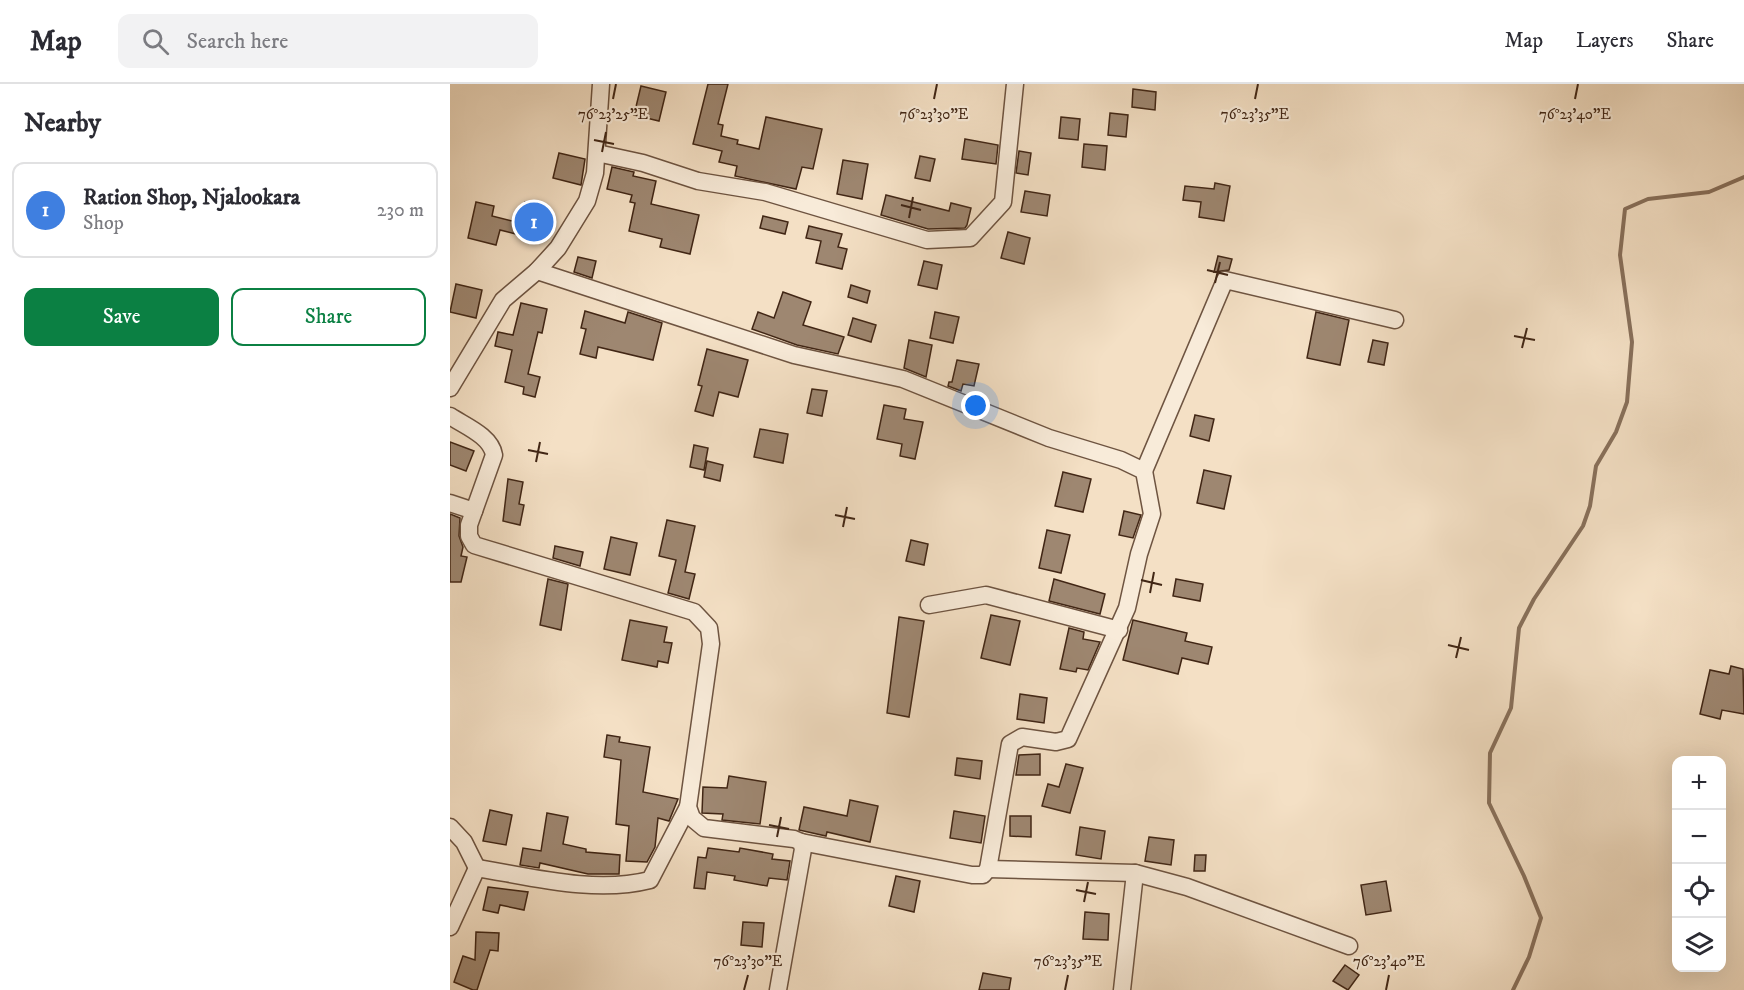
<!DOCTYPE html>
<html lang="en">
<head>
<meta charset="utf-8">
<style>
	:root { --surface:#fff; --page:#f2f2f3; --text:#2b2b33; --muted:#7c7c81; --line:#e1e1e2; --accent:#0b8043 }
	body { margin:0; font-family:"IM FELL DW Pica",serif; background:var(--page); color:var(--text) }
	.controls { position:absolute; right:18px; bottom:18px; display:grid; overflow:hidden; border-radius:12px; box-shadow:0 6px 24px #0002 }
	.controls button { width:54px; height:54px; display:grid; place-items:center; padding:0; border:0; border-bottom:2px solid var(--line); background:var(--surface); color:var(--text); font:30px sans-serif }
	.you { position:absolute; left:526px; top:322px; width:21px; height:21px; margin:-15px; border:4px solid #fff; border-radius:50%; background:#1a73e8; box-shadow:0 0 0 9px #1a73e833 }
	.badge { display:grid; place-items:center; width:39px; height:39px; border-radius:50%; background:var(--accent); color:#fff; font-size:20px; font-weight:700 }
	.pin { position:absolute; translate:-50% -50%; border:3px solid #fff; box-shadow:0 2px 6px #0006 }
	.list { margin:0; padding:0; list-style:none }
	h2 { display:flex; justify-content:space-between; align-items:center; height:78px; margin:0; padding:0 24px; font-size:26px }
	h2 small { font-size:20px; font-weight:400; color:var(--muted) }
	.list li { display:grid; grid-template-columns:39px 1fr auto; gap:18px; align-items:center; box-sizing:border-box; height:96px; margin:0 12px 12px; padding:0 12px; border:2px solid var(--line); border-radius:12px }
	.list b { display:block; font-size:22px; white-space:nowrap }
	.list p { margin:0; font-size:20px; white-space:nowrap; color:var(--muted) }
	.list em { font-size:20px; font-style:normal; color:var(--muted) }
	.actions { display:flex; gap:12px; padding:18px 24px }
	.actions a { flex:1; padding:14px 0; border:2px solid var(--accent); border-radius:12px; text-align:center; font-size:21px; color:var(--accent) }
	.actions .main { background:var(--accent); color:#fff }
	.icon { flex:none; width:33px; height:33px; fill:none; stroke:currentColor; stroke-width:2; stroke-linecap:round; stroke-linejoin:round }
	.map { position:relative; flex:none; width:1294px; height:906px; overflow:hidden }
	header { display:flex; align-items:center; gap:36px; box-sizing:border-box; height:84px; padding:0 30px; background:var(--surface); border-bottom:2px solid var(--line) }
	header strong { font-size:28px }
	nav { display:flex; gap:33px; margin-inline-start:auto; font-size:21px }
	.search { width:420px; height:54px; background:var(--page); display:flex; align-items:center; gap:15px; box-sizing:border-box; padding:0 21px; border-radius:12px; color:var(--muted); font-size:22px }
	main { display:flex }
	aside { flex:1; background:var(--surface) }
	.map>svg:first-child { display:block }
</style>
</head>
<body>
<header>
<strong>Map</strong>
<div class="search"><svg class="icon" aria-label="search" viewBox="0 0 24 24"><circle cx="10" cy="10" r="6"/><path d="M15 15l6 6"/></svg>Search here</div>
<nav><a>Map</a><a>Layers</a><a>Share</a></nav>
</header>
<main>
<aside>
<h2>Nearby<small></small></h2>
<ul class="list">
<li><span class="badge" style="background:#3f7fe0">1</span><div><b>Ration Shop, Njalookara</b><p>Shop</p></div><em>230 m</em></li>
</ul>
<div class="actions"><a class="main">Save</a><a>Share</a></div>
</aside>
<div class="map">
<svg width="1294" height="906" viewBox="0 0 1294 906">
	<rect width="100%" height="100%" fill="#f4e0c5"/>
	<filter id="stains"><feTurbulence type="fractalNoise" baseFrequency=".00333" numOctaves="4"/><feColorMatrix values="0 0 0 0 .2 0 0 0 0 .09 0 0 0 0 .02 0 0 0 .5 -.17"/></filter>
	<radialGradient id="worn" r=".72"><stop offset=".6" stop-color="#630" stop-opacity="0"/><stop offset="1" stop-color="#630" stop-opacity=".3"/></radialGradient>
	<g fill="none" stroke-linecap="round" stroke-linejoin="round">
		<path stroke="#88705b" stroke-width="4" d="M1063,906l16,-33 12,-39 -17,-42 -35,-73 1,-50 21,-45 8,-80 15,-29 49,-73 7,-20 6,-40 20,-34 11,-30 5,-60 -12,-87 5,-46 23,-10 61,-7 35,-15"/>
	</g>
	<g fill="#9e8771" stroke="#412615" stroke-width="1.5">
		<path d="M258,0h20l-10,40 5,1 -2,11 17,4 -1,4 22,5 7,-32 56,12 -9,40 -11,-2 -6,22 -61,-13 2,-10 -18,-4 3,-11 -29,-7z"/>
		<path d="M191,2l25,6 -7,29 -25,-6z"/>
		<path d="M683,5l23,3 -1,18 -23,-3z"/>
		<path d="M660,29l18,2 -2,22 -18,-2z"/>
		<path d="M611,33l19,2 -2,21 -19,-2z"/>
		<path d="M515,55l33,6 -2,19 -34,-5z"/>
		<path d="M634,60l23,2 -2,24 -23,-3z"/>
		<path d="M569,67l12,2 -3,22 -12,-2z"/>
		<path d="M109,69l26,6 -4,26 -28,-7z"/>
		<path d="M470,72l15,3 -5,22 -15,-3z"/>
		<path d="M393,76l25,4 -6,35 -25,-5z"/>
		<path d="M162,83l22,5 -1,4 23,5 -5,23 48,11 -9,39 -30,-7 2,-8 -33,-8 6,-28 -5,-1 2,-7 -25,-6z"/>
		<path d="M765,99l15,3 -6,35 -25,-4 2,-15 -18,-2 2,-14 29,3z"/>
		<path d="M575,107l25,4 -3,21 -26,-4z"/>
		<path d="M436,111l63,16 2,-8 20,5 -4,17 -2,3 -37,1 -47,-14z"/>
		<path d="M26,118l18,4 -2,10 28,7 5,-21 26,7 -8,32 -43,-11 -4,15 -28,-7z"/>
		<path d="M313,132l25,6 -3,12 -25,-6z"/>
		<path d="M359,142l33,8 -4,13 9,2 -5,20 -26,-6 5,-22 -15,-3z"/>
		<path d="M558,148l22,6 -6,26 -23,-6z"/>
		<path d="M768,172l14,3 -3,11 -15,2z"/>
		<path d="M128,173l18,4 -4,17 -18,-6z"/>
		<path d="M474,177l18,4 -5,24 -19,-4z"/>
		<path d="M6,200l26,6 -6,28 -26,-6z"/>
		<path d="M401,201l19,6 -3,12 -19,-6z"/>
		<path d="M333,208l28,10 -8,23 41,12 -6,17 -41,-9 -45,-16 6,-17 16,6z"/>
		<path d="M71,219l26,6 -5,24 -4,-1 -10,42 12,3 -5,20 -12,-3 1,-7 -19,-5 7,-32 -17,-4 3,-14 15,3z"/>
		<path d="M135,227l40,12 3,-11 34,11 -9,37 -55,-13 -2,11 -16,-4 6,-25 -5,-1z"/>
		<path d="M485,228l24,5 -6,26 -23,-5z"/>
		<path d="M866,228l33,8 -9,45 -33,-7z"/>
		<path d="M403,234l23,7 -5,17 -23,-7z"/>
		<path d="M459,256l23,5 -6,32 -22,-9z"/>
		<path d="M923,256l15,3 -4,22 -16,-3z"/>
		<path d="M257,265l41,11 -10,37 -19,-5 -6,24 -18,-5 7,-25 -4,-1z"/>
		<path d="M507,276l22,4 -5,22 -11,-2 -2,7 -13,-5 1,-4h3z"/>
		<path d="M362,305l15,2 -5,25 -15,-3z"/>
		<path d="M434,321l22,4 -2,10 19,3 -8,37 -15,-3 2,-12 -25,-5z"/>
		<path d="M745,331l19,4 -5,22 -19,-5z"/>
		<path d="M310,345l28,5 -5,29 -29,-6z"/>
		<path d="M0,358l24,9 -8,20 -16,-6z"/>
		<path d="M244,361l14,3 -4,22 -14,-3z"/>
		<path d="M257,377l16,4 -3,16 -16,-4z"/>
		<path d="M754,386l27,6 -7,33 -27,-6z"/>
		<path d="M613,388l28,7 -8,33 -28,-6z"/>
		<path d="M58,395l15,3 -4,22 5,1 -4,20 -17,-4z"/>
		<path d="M674,427l17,4 -8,23 -14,-3z"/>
		<path d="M0,430l10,4 -1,18 4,11 -2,9 6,1 -6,25h-11z"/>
		<path d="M217,436l28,6 -10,46 10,2 -6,25 -21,-6 8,-33 -17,-4z"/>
		<path d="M597,446l23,5 -9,38 -22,-5z"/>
		<path d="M161,453l26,6 -7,32 -26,-6z"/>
		<path d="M461,456l17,4 -4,21 -18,-4z"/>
		<path d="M105,462l28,6 -3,14 -27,-8z"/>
		<path d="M98,495l20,5 -7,46 -21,-5z"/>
		<path d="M604,495l51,15 -5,20 -51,-13z"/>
		<path d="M726,495l27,5 -3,17 -27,-5z"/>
		<path d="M541,531l29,6 -10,44 -29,-7z"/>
		<path d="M449,533l25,4 -15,96 -22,-4z"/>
		<path d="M180,536l37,7 -3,15 8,1 -4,20 -10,-2 -1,6 -35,-7z"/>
		<path d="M683,536l54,13 -2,8 27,6 -4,17 -26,-6 -4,16 -55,-14z"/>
		<path d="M619,544l15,4 -1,7 17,3 -12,28 -11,-2 -1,4 -16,-3z"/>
		<path d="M1281,582l12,3 1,45 -22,-4 -2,9 -20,-5 10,-44 19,4z"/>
		<path d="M570,610l27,4 -3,25 -27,-4z"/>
		<path d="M157,651l13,2 -1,5 31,5 -7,45 35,7 -9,22 -11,-3 -3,29 -8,15 -21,-1 3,-35 -13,-2 5,-64 -17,-3z"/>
		<path d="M590,670v21h-24l3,-20z"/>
		<path d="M507,674l25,3 -2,18 -25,-4z"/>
		<path d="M616,680l17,4 -13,45 -28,-7 6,-22 11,3z"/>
		<path d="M279,692l37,6 -6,42 -38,-4 1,-6 -21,-1 1,-26 24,1z"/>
		<path d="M400,716l28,6 -8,36 -43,-10 -1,4 -27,-6 5,-23 43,9z"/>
		<path d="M40,726l22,5 -6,30 -23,-4z"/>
		<path d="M504,727l31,5 -4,27 -31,-5z"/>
		<path d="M97,729l21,4 -5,27 23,5v3l34,3 -1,19h-31l-48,-11 -1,5 -19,-3 3,-17 18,3z"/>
		<path d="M560,732h21v21l-21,-1z"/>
		<path d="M630,743l25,4 -4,28 -25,-4z"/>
		<path d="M699,753l25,3 -3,25 -26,-4z"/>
		<path d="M258,764l31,4 1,-4 33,6 -1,5 18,2 -3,19 -18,-2 -2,8 -33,-6 1,-4 -28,-4 -2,17 -11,-1 4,-31 8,1z"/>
		<path d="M745,771h11l-1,16h-11z"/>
		<path d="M446,792l24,5 -6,31 -25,-6z"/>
		<path d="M936,797l5,30 -25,4 -5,-30z"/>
		<path d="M38,803l40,5 -4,18 -24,-5 -2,8 -15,-3z"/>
		<path d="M635,828l24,2 -1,26 -25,-1z"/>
		<path d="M293,838l21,1 -2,24 -21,-2z"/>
		<path d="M26,848l23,1 -1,18 -8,-1 -13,40h-4l-19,-8 9,-26 12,4z"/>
		<path d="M895,881l14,10 -11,15 -15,-9z"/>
		<path d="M533,889l28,5 -2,12h-30z"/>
	</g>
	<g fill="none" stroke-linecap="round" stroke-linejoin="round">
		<defs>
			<g id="street">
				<path d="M147,69l46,10 55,18 67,11 162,48 43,-2 33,-36 12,-118"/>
				<path d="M87,187l257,84 109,24 146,59 72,22 23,11 8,43 -13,40 -12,54 -59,131 -12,3 -34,-5 -12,7 -22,125 -5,6h-11l-171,-33"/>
				<path d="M0,304l53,-88 34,-29 21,-23 29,-47 8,-28 6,-89"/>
				<path d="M0,332c15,10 41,20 44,39l-25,70v11l5,9 220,67 15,16 2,16 -23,163 4,11 12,10 90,11 7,3 2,7 -25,141"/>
				<path d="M694,387l81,-191 170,40"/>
				<path d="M0,419l24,8"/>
				<path d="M479,521l57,-10 133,35"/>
				<path d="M0,743l14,15 13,26"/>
				<path d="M27,784c55,9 118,26 173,12l38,-73"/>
				<path d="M538,785l147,4 52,14 162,59"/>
				<path d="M0,843l27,-59"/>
				<path d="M672,906l13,-117"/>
			</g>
		</defs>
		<use href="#street" stroke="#6e5441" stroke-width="19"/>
		<use href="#street" stroke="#f8ebd9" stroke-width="16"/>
	</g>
	<path fill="none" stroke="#412615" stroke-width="2" d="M163,15l3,-15M484,15l3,-15M805,15l3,-15M1125,15l3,-15M144,56l20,4M152,68l4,-20M451,121l20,5M459,134l4,-21M757,186l21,5M765,199l5,-21M1064,252l21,4M1072,264l5,-20M78,366l20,4M86,378l4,-20M385,431l20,4M393,443l4,-20M691,496l21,5M700,509l4,-21M998,561l21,5M1006,574l5,-21M319,741l20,4M327,753l4,-20M626,806l20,4M634,818l4,-20M294,906l4,-15M615,906l3,-15M936,906l3,-15"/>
	<g font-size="15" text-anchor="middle" fill="#412615" stroke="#f8ebd9" stroke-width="4.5" stroke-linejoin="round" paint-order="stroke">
		<text x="163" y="35">76°23'25"E</text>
		<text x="484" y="35">76°23'30"E</text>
		<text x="805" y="35">76°23'35"E</text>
		<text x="1125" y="35">76°23'40"E</text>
		<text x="298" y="882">76°23'30"E</text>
		<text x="618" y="882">76°23'35"E</text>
		<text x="939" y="882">76°23'40"E</text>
	</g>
	<rect width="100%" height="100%" filter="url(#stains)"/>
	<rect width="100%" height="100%" fill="url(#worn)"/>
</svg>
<div class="controls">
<button>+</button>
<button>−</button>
<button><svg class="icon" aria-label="locate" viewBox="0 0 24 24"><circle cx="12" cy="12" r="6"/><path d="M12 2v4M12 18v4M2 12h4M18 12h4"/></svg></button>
<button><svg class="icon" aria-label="layers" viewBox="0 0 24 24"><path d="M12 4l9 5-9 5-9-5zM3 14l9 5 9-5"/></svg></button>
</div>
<div class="you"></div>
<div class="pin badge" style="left:84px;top:138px;background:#3f7fe0">1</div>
</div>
</main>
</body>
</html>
